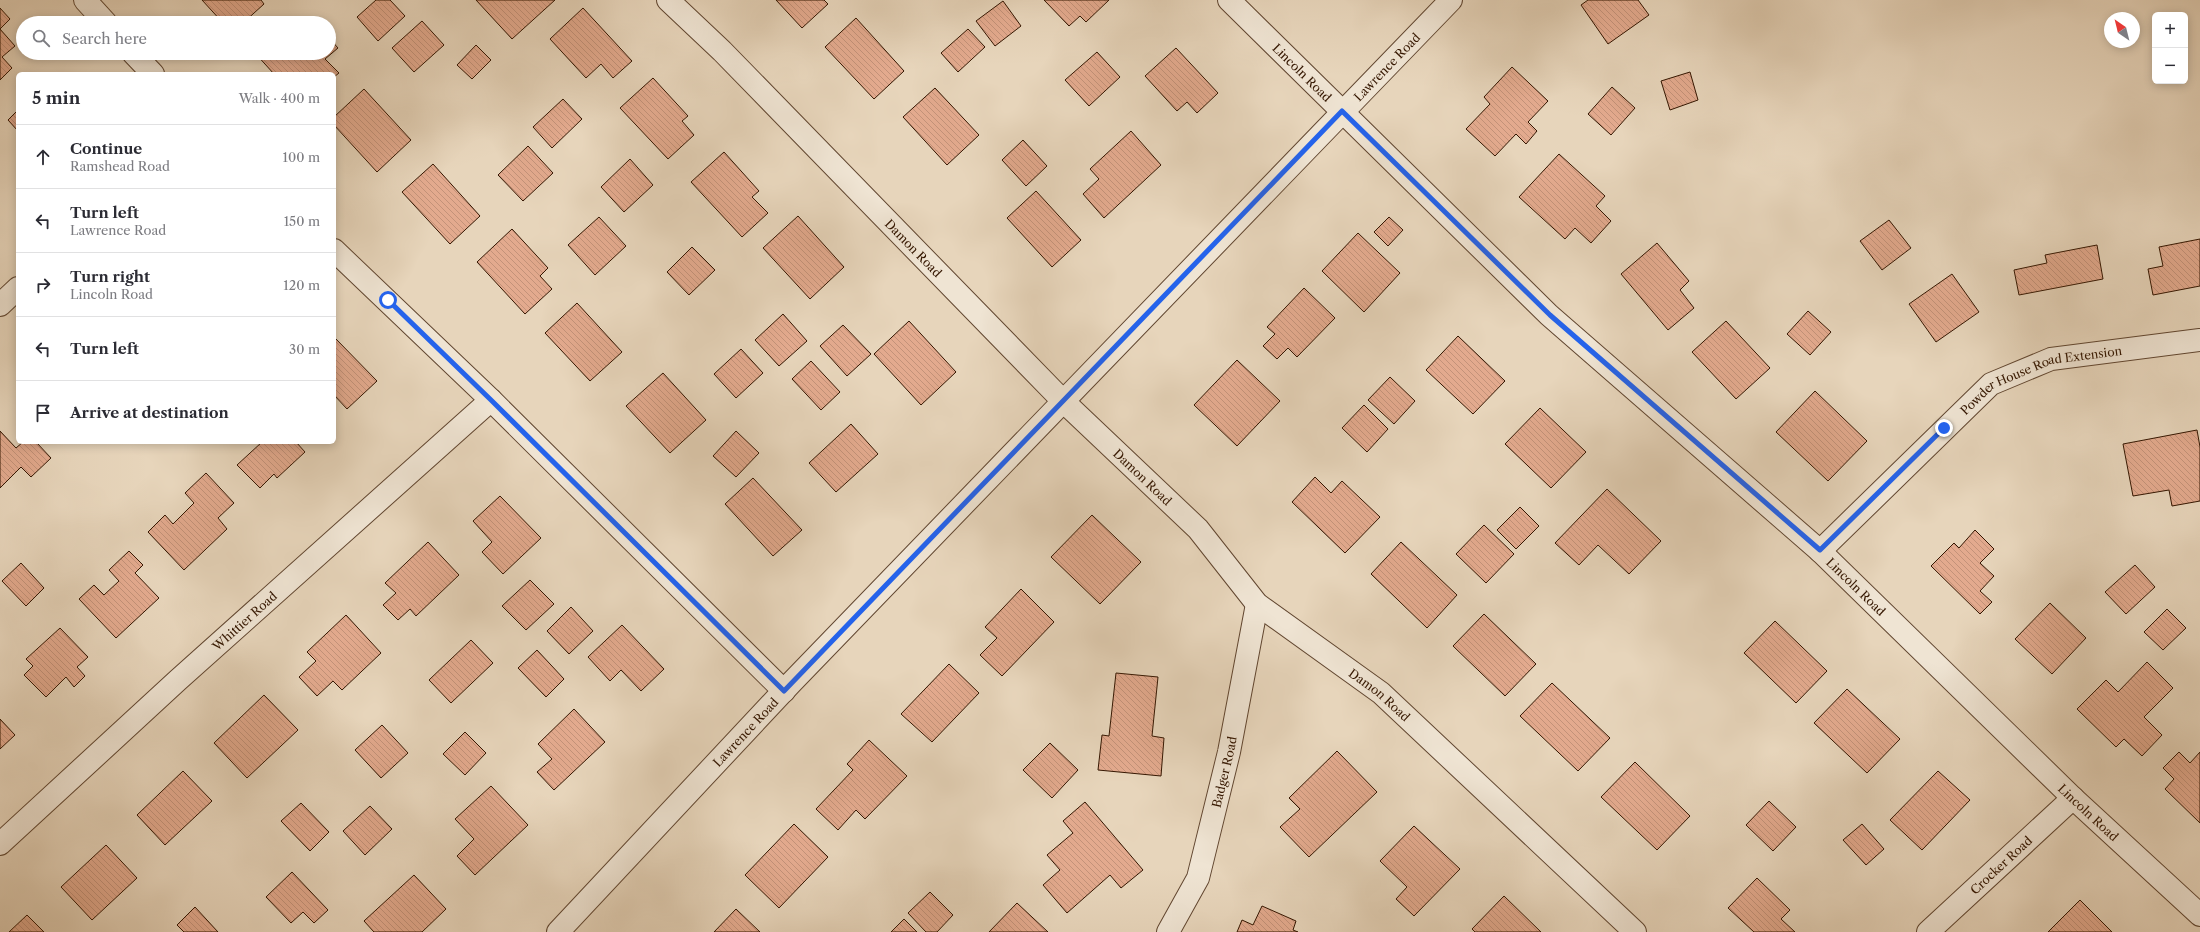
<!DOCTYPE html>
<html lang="en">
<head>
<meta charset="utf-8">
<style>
	:root { --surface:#fff; --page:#f2f2f3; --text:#2b2b33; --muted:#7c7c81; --line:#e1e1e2 }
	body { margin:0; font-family:"Libre Caslon Text",serif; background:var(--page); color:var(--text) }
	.controls { position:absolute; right:12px; top:12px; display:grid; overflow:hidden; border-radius:6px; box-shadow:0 2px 10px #0003 }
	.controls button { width:36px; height:36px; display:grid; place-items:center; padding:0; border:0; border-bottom:1px solid var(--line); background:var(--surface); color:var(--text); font:20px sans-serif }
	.compass { position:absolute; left:2104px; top:12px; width:36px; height:36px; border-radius:50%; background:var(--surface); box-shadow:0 2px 10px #0003; rotate:325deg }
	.stop { position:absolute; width:12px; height:12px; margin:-9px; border:3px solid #2563eb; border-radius:50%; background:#fff }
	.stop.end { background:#2563eb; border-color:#fff; box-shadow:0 1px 4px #0008 }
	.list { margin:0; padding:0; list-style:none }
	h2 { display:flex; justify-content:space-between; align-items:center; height:52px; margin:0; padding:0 16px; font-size:17px }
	h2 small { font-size:13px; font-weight:400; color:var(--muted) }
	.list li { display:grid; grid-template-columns:26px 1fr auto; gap:12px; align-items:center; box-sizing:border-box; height:64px; padding:0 16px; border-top:1px solid var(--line) }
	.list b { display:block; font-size:15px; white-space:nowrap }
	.list p { margin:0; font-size:13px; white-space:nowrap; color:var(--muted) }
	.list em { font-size:13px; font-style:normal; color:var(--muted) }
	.icon { flex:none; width:22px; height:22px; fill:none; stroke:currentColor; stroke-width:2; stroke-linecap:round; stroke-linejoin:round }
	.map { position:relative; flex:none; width:2200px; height:932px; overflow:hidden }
	.search { position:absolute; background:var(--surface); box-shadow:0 2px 10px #0003; left:16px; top:16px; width:320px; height:44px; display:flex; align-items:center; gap:10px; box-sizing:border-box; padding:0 14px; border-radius:22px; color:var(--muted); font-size:15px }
	.panel { position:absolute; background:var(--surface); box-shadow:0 2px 10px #0003; left:16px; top:72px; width:320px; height:372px; border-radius:6px }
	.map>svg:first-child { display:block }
</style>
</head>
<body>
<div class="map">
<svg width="2200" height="932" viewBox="0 0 2200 932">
	<defs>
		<pattern id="building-back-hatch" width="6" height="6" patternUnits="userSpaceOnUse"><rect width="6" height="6" fill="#e3aa8e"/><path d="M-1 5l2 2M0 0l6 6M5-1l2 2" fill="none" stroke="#c39279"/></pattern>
	</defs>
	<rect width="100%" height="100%" fill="#e7d5bb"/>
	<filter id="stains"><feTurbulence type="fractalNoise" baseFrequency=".005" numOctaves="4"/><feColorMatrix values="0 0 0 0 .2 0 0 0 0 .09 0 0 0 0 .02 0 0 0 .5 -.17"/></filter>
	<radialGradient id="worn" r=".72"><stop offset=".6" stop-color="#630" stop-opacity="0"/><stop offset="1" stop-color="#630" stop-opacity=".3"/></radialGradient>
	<g fill="url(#building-back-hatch)" stroke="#341601">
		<path d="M202,0h59l3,4 -21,19h-20z"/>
		<path d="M376,0h14l15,16 -27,25 -21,-24z"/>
		<path d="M476,0h79l-43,39z"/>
		<path d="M776,0h48l4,4 -26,24z"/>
		<path d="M1044,0h65l-23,22 -6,-6 -11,10z"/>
		<path d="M1588,0h50l11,15 -41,29 -27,-39z"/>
		<path d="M1003,1l18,25 -26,20 -19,-25z"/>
		<path d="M0,8l10,11 -10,10z"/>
		<path d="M583,8l49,53 -19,17 -12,-14 -15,14 -36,-39z"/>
		<path d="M856,18l48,53 -30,28 -49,-52z"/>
		<path d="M422,21l22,24 -30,27 -22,-24z"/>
		<path d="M0,29l15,17 -13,11 10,11 -12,12z"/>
		<path d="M968,29l17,18 -27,25 -17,-19z"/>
		<path d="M329,38l9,10 -13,11 14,14 -5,4v-3h-60l-19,-21h74z"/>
		<path d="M476,45l15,15 -19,19 -15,-14z"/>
		<path d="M1176,48l42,45 -21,20 -10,-11 -10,9 -32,-35z"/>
		<path d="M1097,52l23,25 -31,29 -24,-26z"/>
		<path d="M1512,67l36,34 -20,21 9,9 -11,13 -10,-10 -21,22 -29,-27 24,-25 -6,-7z"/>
		<path d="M1690,72l8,28 -28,10 -9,-29z"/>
		<path d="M653,78l35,38 -6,5 12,14 -26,24 -48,-51z"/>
		<path d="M1612,87l23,21 -24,27 -23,-21z"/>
		<path d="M935,88l44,47 -32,30 -44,-48z"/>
		<path d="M364,89l47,51 -34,32 -43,-47v-8z"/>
		<path d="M563,99l19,20 -30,29 -19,-21z"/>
		<path d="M18,110v21l-10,-11z"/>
		<path d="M1131,131l30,34 -57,53 -21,-24 16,-15 -9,-10z"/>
		<path d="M1023,140l24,26 -21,20 -24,-26z"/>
		<path d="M528,146l25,27 -30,28 -25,-26z"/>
		<path d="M724,152l35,39 -7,6 16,16 -26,24 -51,-55z"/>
		<path d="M1559,154l46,42 -9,10 15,15 -20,22 -16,-15 -10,11 -46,-42z"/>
		<path d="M630,159l23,26 -29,27 -23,-25z"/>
		<path d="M433,164l47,52 -30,28 -48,-52z"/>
		<path d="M1036,191l45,49 -29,27 -45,-49z"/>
		<path d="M798,216l46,51 -34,32 -47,-51z"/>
		<path d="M599,217l27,29 -31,29 -27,-30z"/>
		<path d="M1389,217l14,13 -15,16 -14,-14z"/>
		<path d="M1889,220l22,28 -29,22 -22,-29z"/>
		<path d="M512,229l36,39 -8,8 12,13 -27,25 -48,-52z"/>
		<path d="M1358,233l42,40 -36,39 -42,-41z"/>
		<path d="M2200,239v47l-47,9 -5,-26 15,-3 -4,-19z"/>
		<path d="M1657,243l32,38 -9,9 14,18 -26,22 -47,-56z"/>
		<path d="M2097,245l6,34 -84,16 -5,-25 33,-7 -2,-8z"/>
		<path d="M692,247l23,23 -26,25 -22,-23z"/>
		<path d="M1952,274l27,38 -43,30 -27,-38z"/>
		<path d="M1304,288l31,30 -38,39 -9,-9 -11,11 -14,-13 12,-12 -8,-7z"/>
		<path d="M577,303l45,49 -32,29 -45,-48z"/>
		<path d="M1808,311l23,21 -21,23 -23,-21z"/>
		<path d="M783,314l24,27 -28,25 -24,-26z"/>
		<path d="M909,321l47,51 -35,33 -47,-51z"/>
		<path d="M1726,321l44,47 -34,31 -44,-47z"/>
		<path d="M843,325l28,29 -24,22 -27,-30z"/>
		<path d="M1458,336l47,45 -32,33 -47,-44z"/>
		<path d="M335,338l42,43 -30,28 -13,-14z"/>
		<path d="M741,349l22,24 -27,25 -22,-24z"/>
		<path d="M1237,360l43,41 -43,45 -43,-41z"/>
		<path d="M811,361l29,31 -19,18 -29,-31z"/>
		<path d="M663,373l43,47 -36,33 -44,-47z"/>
		<path d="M1390,377l25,24 -21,23 -26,-24z"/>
		<path d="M1815,391l52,50 -39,40 -52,-49z"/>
		<path d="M1364,405l24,24 -21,23 -25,-24z"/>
		<path d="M1540,408l46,44 -35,36 -46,-44z"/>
		<path d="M851,424l27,30 -42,38 -27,-29z"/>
		<path d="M2197,430l3,17v54l-28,5 -3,-16 -36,6 -10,-52z"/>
		<path d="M0,431l16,17 7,-6h13l15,16 -20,19 -10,-10 -21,21z"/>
		<path d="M736,431l23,22 -23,24 -23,-21z"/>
		<path d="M262,442h34l9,10 -28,26 -3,-4 -14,14 -23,-23z"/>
		<path d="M206,473l28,30 -16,15 9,11 -43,41 -36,-38 17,-17 8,9 21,-21 -9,-10z"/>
		<path d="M1315,477l16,16 11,-12 38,36 -35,36 -53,-51z"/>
		<path d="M753,478l49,52 -29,26 -48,-52z"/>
		<path d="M1607,489l54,52 -32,33 -31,-29 -19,20 -24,-22z"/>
		<path d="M500,496l41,42 -38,36 -21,-22 10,-10 -19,-21z"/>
		<path d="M1520,507l19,19 -23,23 -19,-19z"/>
		<path d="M1092,515l49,47 -41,42 -49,-47z"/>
		<path d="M1484,525l30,29 -28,29 -30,-29z"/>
		<path d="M1975,530l19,19 -14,14 14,13 -14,15 12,11 -12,12 -49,-48 23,-23 5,5z"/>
		<path d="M428,542l31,33 -43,41 -6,-7 -12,11 -15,-15 13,-12 -11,-10z"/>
		<path d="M1401,542l56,53 -30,33 -56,-54z"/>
		<path d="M129,551l14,14 -8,8 24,25 -43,40 -37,-39 15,-14 10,10 15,-14 -10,-11z"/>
		<path d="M21,563l23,25 -18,18 -24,-25z"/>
		<path d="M2135,565l20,22 -29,27 -21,-22z"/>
		<path d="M530,580l24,24 -28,26 -24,-24z"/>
		<path d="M1021,589l33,33 -52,54 -22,-21 17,-17 -12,-11z"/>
		<path d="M2050,603l36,35 -34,36 -37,-35z"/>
		<path d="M571,607l22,24 -24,23 -22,-23z"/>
		<path d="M2167,609l19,19 -23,22 -19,-18z"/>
		<path d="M1484,614l52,50 -31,32 -52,-50z"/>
		<path d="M346,615l35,38 -39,37 -9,-9 -16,15 -18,-19 17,-16 -9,-9z"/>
		<path d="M1775,621l52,50 -31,32 -52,-50z"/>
		<path d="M622,625l42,44 -23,22 -20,-21 -11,11 -22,-24z"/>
		<path d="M60,628l28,29 -11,10 8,9 -11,11 -8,-10 -20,20 -22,-22 9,-9 -7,-7z"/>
		<path d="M471,640l22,23 -42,40 -22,-23z"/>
		<path d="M537,650l27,29 -18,18 -28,-29z"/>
		<path d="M2147,662l26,26 -29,29 18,18 -20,21 -18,-17 -8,8 -39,-38 29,-29 12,12z"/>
		<path d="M949,664l30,29 -47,49 -31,-28z"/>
		<path d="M1116,673l42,4 -6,59 12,2 -3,38 -63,-6 4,-35 7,1z"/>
		<path d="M1552,683l58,55 -32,33 -58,-55z"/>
		<path d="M1847,689l53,50 -33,34 -53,-50z"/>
		<path d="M264,695l34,35 -51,48 -33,-35z"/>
		<path d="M574,709l31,33 -51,48 -17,-18 15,-13 -14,-15z"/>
		<path d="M0,719l15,16 -15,14z"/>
		<path d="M382,725l26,28 -27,25 -26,-28z"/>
		<path d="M465,732l21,21 -21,22 -22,-21z"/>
		<path d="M869,740l38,36 -42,43 -9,-9 -18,20 -22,-21 37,-39 -6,-6z"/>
		<path d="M1050,743l28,27 -26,28 -29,-28z"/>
		<path d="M1337,751l40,41 -68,65 -29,-30 20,-18 -11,-11z"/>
		<path d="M2179,752l11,11 10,-11v71l-35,-34 9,-10 -11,-11z"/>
		<path d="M1635,762l55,54 -33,34 -56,-53z"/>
		<path d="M183,771l29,30 -47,44 -28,-30z"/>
		<path d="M1938,771l32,29 -48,50 -32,-30z"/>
		<path d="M491,786l37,39 -53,50 -18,-19 17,-17 -19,-20z"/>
		<path d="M1769,801l27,26 -23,24 -27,-26z"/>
		<path d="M1085,802l58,68 -22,18 -11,-13 -43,38 -24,-28 17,-15 -13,-15 26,-22 -10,-12z"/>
		<path d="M301,803l28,29 -19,19 -29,-30z"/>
		<path d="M370,806l22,23 -27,26 -22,-24z"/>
		<path d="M794,824l34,33 -49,51 -34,-33z"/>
		<path d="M1862,824l22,25 -18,16 -23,-25z"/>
		<path d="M1414,826l46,43 -46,47 -18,-17 11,-12 -27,-26z"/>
		<path d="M106,845l31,33 -45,42 -31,-33z"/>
		<path d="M292,872l36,38 -14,13 -11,-11 -12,11 -25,-26z"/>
		<path d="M414,875l32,34 -24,23h-48l-10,-11z"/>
		<path d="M1757,878l33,32 -9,9 14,13h-41l-26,-24z"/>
		<path d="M930,892l23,23 -16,17h-11l-18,-19z"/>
		<path d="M1504,896l37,36h-66l-3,-3z"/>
		<path d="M2080,900l32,32h-64z"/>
		<path d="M1017,903l31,29h-59z"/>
		<path d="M1262,906l34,15 -3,9 5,2h-61l5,-12 11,5z"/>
		<path d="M195,907l23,25h-34l-7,-7z"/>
		<path d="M736,909l24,23h-46z"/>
		<path d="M27,915l17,17h-35z"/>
		<path d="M904,919l13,13h-26z"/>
	</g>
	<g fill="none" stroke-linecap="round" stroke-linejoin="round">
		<defs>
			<g id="minor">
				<path d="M85,0l21,23"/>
				<path id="s1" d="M668,0l54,51 341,350 135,128 59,75 124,89 254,239"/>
				<path id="s2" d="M1229,0l320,315 271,236 253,247 127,117"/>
				<path d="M133,53l20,21"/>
				<path d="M334,250l157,150 293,291"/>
				<path d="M0,305l18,-17"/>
				<path id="s3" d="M1820,551l171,-167 60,-25 149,-19"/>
				<path id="s4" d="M0,844l178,-164 313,-280"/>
				<path id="s5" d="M1168,932l30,-54 31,-126 28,-148"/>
				<path id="s6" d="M1928,932l145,-134"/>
			</g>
			<g id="tertiary">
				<path id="s7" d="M558,932l233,-249 660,-683"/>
			</g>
		</defs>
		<use href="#minor" stroke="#614630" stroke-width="24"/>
		<use href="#tertiary" stroke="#614630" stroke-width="24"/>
		<use href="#minor" stroke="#efe4d3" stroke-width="22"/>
		<use href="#tertiary" stroke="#efe4d3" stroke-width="22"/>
	</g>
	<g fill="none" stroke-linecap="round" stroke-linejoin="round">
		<path stroke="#2563eb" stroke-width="5" d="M388,300l103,100 293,291 558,-580 208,204 270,235 124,-122"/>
	</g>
	<g text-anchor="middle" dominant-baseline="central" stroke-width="3" stroke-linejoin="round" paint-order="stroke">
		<g font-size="12" fill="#341601" stroke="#efe4d3">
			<text stroke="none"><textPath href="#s7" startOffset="1198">Lawrence Road</textPath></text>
			<text stroke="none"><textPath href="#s2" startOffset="103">Lincoln Road</textPath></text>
			<text stroke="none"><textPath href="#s1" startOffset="349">Damon Road</textPath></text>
			<text stroke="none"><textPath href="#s3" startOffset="287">Powder House Road Extension</textPath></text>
			<text stroke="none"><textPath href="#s1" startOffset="673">Damon Road</textPath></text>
			<text stroke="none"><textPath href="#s2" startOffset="859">Lincoln Road</textPath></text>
			<text stroke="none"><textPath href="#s4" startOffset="331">Whittier Road</textPath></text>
			<text stroke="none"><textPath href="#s1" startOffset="997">Damon Road</textPath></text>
			<text stroke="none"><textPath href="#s7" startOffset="274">Lawrence Road</textPath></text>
			<text stroke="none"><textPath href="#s5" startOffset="171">Badger Road</textPath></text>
			<text stroke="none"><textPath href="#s2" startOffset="1183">Lincoln Road</textPath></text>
			<text stroke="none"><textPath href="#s6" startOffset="99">Crocker Road</textPath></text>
		</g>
	</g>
	<rect width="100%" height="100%" filter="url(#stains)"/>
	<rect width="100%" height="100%" fill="url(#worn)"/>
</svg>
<div class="controls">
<button>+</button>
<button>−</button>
</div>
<svg class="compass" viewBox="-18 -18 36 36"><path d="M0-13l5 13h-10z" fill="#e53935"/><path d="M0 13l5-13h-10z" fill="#7c7c81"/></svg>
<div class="stop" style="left:388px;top:300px"></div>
<div class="stop end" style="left:1944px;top:428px"></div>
<div class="search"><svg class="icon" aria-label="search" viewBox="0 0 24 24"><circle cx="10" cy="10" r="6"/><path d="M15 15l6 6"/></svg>Search here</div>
<section class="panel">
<h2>5 min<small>Walk · 400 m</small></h2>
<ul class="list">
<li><svg class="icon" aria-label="ahead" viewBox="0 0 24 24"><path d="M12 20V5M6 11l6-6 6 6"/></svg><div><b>Continue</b><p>Ramshead Road</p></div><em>100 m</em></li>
<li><svg class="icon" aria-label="left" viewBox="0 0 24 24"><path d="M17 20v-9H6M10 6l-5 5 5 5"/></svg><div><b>Turn left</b><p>Lawrence Road</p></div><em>150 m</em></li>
<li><svg class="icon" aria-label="right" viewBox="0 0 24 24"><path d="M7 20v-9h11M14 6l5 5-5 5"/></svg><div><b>Turn right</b><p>Lincoln Road</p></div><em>120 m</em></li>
<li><svg class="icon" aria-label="left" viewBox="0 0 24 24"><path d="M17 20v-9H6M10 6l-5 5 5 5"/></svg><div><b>Turn left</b></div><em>30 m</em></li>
<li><svg class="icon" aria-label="arrive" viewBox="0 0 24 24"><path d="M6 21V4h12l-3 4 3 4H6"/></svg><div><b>Arrive at destination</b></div></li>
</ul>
</section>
</div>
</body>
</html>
